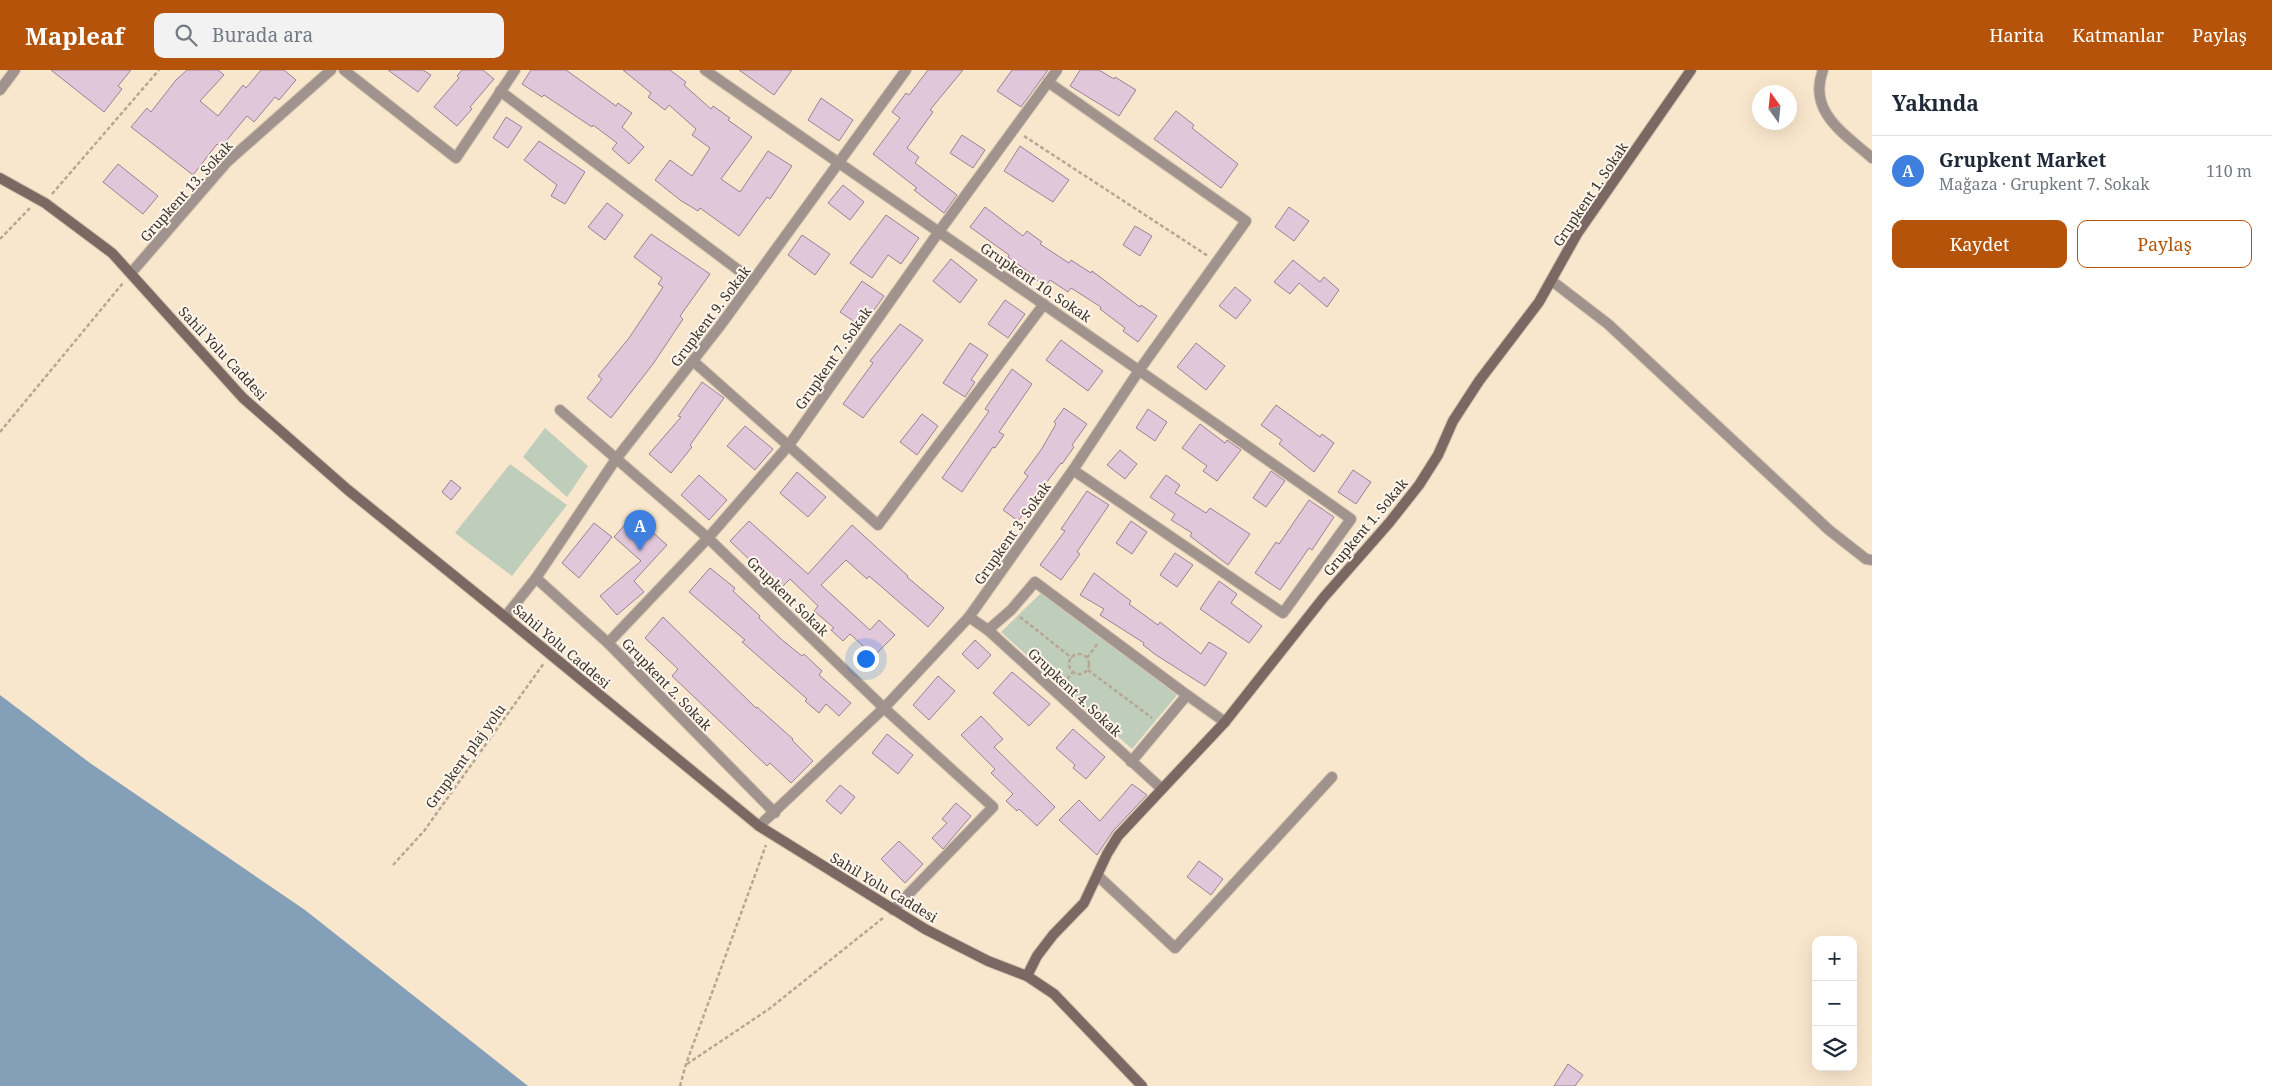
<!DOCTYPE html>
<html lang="tr">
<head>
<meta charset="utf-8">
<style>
	:root { --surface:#fff; --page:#f2f2f3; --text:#1f2937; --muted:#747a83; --line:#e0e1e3; --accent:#b45309 }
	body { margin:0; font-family:"Noto Serif",serif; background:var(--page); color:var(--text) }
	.controls { position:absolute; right:15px; bottom:15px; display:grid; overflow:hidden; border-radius:10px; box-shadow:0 5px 20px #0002 }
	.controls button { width:45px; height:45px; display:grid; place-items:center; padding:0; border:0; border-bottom:1px solid var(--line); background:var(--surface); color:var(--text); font:25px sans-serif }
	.compass { position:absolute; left:1752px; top:15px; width:45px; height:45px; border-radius:50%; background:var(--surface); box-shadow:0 5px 20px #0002; rotate:345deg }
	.you { position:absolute; left:865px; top:588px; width:18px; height:18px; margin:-12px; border:4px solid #fff; border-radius:50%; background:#1a73e8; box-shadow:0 0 0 8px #1a73e833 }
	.badge { display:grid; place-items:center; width:32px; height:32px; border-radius:50%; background:var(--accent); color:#fff; font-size:16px; font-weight:700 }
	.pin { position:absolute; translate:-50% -41px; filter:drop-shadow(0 1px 2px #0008) }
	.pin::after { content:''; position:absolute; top:26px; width:18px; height:15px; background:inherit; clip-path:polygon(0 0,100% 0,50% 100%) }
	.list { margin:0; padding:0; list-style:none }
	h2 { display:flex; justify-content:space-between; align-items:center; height:65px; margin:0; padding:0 20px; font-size:21px }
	h2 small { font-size:16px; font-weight:400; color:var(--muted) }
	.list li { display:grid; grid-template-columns:32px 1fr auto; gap:15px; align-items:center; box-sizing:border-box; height:70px; padding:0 20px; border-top:1px solid var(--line) }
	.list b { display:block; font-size:19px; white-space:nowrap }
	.list p { margin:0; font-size:16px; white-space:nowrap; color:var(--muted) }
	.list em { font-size:16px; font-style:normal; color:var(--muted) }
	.actions { display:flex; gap:10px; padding:15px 20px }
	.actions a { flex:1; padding:11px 0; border:1px solid var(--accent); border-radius:10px; text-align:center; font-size:18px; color:var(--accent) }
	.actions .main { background:var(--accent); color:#fff }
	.icon { flex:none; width:28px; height:28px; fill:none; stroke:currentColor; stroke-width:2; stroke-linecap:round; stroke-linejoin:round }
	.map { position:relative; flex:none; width:1872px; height:1016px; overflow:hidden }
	header { display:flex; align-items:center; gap:30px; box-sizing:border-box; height:70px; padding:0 25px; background:var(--accent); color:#fff }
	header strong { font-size:24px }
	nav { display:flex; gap:28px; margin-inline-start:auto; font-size:18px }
	.search { width:350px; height:45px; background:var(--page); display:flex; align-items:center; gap:12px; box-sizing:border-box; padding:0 18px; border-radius:10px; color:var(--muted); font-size:19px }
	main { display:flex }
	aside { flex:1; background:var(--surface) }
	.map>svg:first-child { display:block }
</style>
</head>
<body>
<header>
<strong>Mapleaf</strong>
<div class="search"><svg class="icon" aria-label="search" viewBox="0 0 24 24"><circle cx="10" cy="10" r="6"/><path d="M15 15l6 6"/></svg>Burada ara</div>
<nav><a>Harita</a><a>Katmanlar</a><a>Paylaş</a></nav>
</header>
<main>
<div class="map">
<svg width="1872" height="1016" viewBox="0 0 1872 1016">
	<rect width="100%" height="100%" fill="#f9e7cd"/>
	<g fill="#bfcdbb">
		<path d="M545,358l43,38 -21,31 -44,-40z"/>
		<path d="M510,394l57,41 -55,71 -57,-43z"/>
		<path d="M1042,522l135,103 -45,54 -131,-117z"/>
	</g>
	<path fill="#83a0b8" d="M0,625l90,68 215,147 223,176h-528z"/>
	<g fill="#e2c6da" stroke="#9b8294">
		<path d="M51,0h80l-13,16 4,3 -18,23z"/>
		<path d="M187,0h31l6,5 -24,26 18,15 25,-31 3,3 15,-18h23l12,10 -17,20 -4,-3 -21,25 -7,-6 -26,31 -4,-3 -24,31 -62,-48 16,-19 4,4 25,-32z"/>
		<path d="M388,0h35l8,5 -13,17z"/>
		<path d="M462,0h21l11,9 -24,28 2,2 -15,17 -23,-19 25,-29 -2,-2z"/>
		<path d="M531,0h35l50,36 2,-3 14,10 -10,14 22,20 -15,17 -17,-15 5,-6 -24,-18 -1,2 -48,-32 -2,2 -20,-13z"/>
		<path d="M623,0h47l16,12 -2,3 27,24 2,-3 17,12 -2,2 24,17 -31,42 19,13 28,-41 24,15 -22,33 -3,-2 -28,39 -39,-28 -2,3 -18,-11 -25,-20 15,-20 22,16 18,-28 -18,-13 4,-6 -27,-24 -4,5 -17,-13 3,-4z"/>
		<path d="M739,0h53l-18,25z"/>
		<path d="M928,0h35l-33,40 3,2 -26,36 12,9 -4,6 42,32 -13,18 -30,-23 3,-2 -44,-34 27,-36 -8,-6 14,-19 3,2z"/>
		<path d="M1012,0h36l-27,37 -24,-16z"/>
		<path d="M1080,0h19l15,9 1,-2 21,13 -17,26 -49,-30z"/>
		<path d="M821,28l32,22 -14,21 -31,-21z"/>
		<path d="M1176,41l18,14 -2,3 46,36 -17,24 -67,-49z"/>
		<path d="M506,47l16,10 -14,21 -15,-10z"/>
		<path d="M962,65l23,15 -12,18 -23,-15z"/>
		<path d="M539,71l46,31 -20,32 -14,-8 6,-11 -33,-25z"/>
		<path d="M1020,76l49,34 -16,22 -49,-31z"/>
		<path d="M118,94l40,32 -15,18 -40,-32z"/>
		<path d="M843,115l21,17 -14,18 -22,-17z"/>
		<path d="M607,133l16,12 -18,25 -17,-13z"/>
		<path d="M985,137l38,29 4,-5 15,11 -2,2 29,19 2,-3 20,13 1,-2 48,36 1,-2 16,11 -19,26 -15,-11 2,-3 -25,-19 1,-2 -30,-19 -3,4 -18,-12 -4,6 -16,-10 1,-2 -23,-17 1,-2 -39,-28z"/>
		<path d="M1289,137l20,14 -15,20 -19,-14z"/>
		<path d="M886,145l33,23 -18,26 -13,-9 -16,23 -22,-15z"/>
		<path d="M1135,156l17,10 -12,20 -17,-11z"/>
		<path d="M651,164l59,40 -30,42 3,3 -30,45 -42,54 -24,-20 15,-19 -4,-3 31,-38 34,-51 -5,-3 4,-6 -28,-21z"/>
		<path d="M802,165l28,19 -15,21 -27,-20z"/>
		<path d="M951,189l26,21 -17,23 -27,-22z"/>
		<path d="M1293,190l27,22 4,-5 15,13 -12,17 -28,-24 -9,11 -16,-12z"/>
		<path d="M862,211l22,15 -22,31 -22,-15z"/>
		<path d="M1235,217l16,13 -15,19 -17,-13z"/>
		<path d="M1005,230l20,14 -17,24 -20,-14z"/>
		<path d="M900,254l23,16 -60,78 -20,-14 30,-41 -3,-2z"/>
		<path d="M1061,270l42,31 -15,20 -42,-31z"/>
		<path d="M970,273l18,12 -17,25 4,2 -10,15 -22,-14z"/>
		<path d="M1196,273l29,23 -19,24 -29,-23z"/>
		<path d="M1012,299l20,15 -33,48 5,3 -9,13 -2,-1 -31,45 -20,-14 47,-67 -4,-2z"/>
		<path d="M702,312l22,16 -34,47 2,2 -21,26 -22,-19 32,-37 -3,-1z"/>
		<path d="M1276,335l44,32 2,-3 12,9 -20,29 -35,-28 3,-4 -21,-15z"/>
		<path d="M1064,338l23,16 -15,21 2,2 -12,17 -1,-1 -43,58 -15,-11 25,-34 -4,-3 17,-23 15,-26 -2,-2z"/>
		<path d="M1148,339l19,13 -12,19 -19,-13z"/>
		<path d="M922,344l16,12 -21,29 -17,-13z"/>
		<path d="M1200,354l25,19 2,-3 14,10 -24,31 -14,-10 4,-5 -25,-18z"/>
		<path d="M745,356l28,23 -18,21 -28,-24z"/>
		<path d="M1120,380l17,14 -12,15 -18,-14z"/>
		<path d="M1353,400l18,12 -15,22 -18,-12z"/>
		<path d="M1271,401l14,10 -19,26 -13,-9z"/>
		<path d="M797,402l29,25 -18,20 -28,-24z"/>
		<path d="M699,405l28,25 -18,20 -28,-25z"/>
		<path d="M1166,405l14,10 -5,8 31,20 4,-5 40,26 -22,31 -38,-29 2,-3 -21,-13 4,-6 -25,-17z"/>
		<path d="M451,410l10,8 -10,12 -9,-8z"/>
		<path d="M1087,421l22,14 -32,47 3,2 -19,26 -21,-15 25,-34 -4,-2z"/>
		<path d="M1309,430l25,17 -22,33 -3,-2 -29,42 -25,-17 21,-31 3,2z"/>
		<path d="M633,445l34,30 -33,36 10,11 -27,23 -17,-19 41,-35 -27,-24z"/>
		<path d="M749,451l59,53 44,-49 56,51 -1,1 37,31 -16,19 -59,-51 -2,3 -21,-19 -25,25 49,45 9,-10 16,15 -21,21 -24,-22 -7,7 -12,-11 3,-2 -20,-17 4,-5 -28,-27 -10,10 -50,-48z"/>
		<path d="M1131,451l16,11 -15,22 -16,-11z"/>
		<path d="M594,453l18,14 -33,41 -17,-15z"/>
		<path d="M1175,483l18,12 -16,22 -17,-12z"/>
		<path d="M710,498l25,20 -2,3 27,25 -1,2 22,21 21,17 2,-2 18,17 -3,4 32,28 -12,13 -13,-12 -7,9 -14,-12 2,-2 -65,-57 3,-2 -56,-48z"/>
		<path d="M1094,503l37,28 -2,3 29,21 2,-3 41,32 8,-12 18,11 -22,33 -49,-31 -13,-10 1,-2 -44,-28 4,-6 -24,-14z"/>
		<path d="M1219,511l18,13 -6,9 31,23 -13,17 -49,-34z"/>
		<path d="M663,547l93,91 1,-1 36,32 -1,1 21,21 -22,22 -21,-20 -3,3 -95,-90 6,-7 -33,-31z"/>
		<path d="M975,570l16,15 -13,14 -16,-15z"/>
		<path d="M1012,602l38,32 -21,22 -36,-33z"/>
		<path d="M938,606l17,15 -26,29 -16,-15z"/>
		<path d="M981,646l22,23 -9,8 61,60 -18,19 -18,-17 -2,2 -11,-10 7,-7 -22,-21 4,-4 -34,-34z"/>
		<path d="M1073,659l32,28 -19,22 -13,-11 2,-3 -19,-17z"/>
		<path d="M887,664l26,21 -15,19 -26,-21z"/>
		<path d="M1132,714l15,11 -34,36 -16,24 -38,-35 20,-20 21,21z"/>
		<path d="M840,715l15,12 -14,17 -15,-13z"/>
		<path d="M956,733l15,13 -28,33 -11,-11 15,-15 -5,-4z"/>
		<path d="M899,771l24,23 -18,19 -24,-24z"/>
		<path d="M1199,791l24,18 -12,16 -24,-18z"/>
		<path d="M1568,994l15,11 -8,11h-21z"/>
	</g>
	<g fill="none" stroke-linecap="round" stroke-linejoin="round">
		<defs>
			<g id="street">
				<path d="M344,0l112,88 59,-88"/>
				<path d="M705,0c215,150 432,297 646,449l-68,94 -210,-143"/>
				<path d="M1823,0c-16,42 22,64 49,88"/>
				<path d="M0,20l15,-20"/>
				<path d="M500,21l253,190"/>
				<path d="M131,203l96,-111 104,-92"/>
				<path d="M1552,211l56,43 221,206 37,29 6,1"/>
				<path d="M693,291l185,164 166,-221"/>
				<path d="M560,340l148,128 176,170 109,99 -100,103"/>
				<path d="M536,508l72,65 167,170"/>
				<path d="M505,547l31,-39 80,-119 104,-133 186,-256"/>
				<path d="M969,547l19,13 174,159"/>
				<path d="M988,560l23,-20 24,-28 152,113 -56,67"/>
				<path d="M608,573l100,-105 81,-93 149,-212 119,-163"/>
				<path d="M1187,625l38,27"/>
				<path d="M759,756l125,-118 85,-91 104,-147 67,-101 106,-148 -198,-139"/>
				<path d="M1098,806l77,72 157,-171"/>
			</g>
			<g id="secondary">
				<path d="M0,108l45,25 67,50 131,145 105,92 157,127 254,209 166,103 63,32 39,15 27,18 88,92"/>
				<path d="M1027,906l10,-20 16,-21 31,-32 23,-49 11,-18 107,-114 99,-125 65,-74 30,-38 19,-30 15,-34 26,-40 60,-79 38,-68 114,-164"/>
			</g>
		</defs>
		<use href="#street" stroke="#d3c3ad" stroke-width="12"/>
		<use href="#secondary" stroke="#d3c3ad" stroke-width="12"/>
		<g stroke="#b5a793" stroke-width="2.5" stroke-dasharray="4 2.5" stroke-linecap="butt">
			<path d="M1024,66l184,120"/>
			<path d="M52,124l107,-124"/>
			<path d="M0,169l30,-31"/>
			<path d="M0,362l123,-149"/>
			<path d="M1020,547l52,41"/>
			<circle cx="1079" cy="594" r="10"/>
			<path d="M1087,588l11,-15"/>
			<path d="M1088,600l64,48"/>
			<path d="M1063,614l10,-12"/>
			<path d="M393,795l31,-34 120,-168"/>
			<path d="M687,994l82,-55 114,-91"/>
			<path d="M680,1016l6,-22 80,-219"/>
		</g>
		<use href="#street" stroke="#a0928d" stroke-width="10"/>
		<use href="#secondary" stroke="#7c6862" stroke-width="10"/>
	</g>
	<g text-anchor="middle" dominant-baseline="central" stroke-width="4" stroke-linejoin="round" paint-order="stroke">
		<g font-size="14" fill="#3c352b" stroke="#fef6ec">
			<text transform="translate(186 121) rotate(-48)">Grupkent 13. Sokak</text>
			<text transform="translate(1590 124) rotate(-56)">Grupkent 1. Sokak</text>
			<text transform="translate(1036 212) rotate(34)">Grupkent 10. Sokak</text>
			<text transform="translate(710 246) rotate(-53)">Grupkent 9. Sokak</text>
			<text transform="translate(223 283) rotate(47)">Sahil Yolu Caddesi</text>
			<text transform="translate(833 288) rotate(-55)">Grupkent 7. Sokak</text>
			<text transform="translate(1365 457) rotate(-50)">Grupkent 1. Sokak</text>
			<text transform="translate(1012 463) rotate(-55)">Grupkent 3. Sokak</text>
			<text transform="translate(788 526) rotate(44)">Grupkent Sokak</text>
			<text transform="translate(562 576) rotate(40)">Sahil Yolu Caddesi</text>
			<text transform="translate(667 614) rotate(46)">Grupkent 2. Sokak</text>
			<text transform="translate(1075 622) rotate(43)">Grupkent 4. Sokak</text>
			<text transform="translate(465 686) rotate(-54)">Grupkent plaj yolu</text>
			<text transform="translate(884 817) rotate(31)">Sahil Yolu Caddesi</text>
		</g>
	</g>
</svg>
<div class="controls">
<button>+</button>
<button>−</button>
<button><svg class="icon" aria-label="layers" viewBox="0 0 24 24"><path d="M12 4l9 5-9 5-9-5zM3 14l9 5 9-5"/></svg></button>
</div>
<svg class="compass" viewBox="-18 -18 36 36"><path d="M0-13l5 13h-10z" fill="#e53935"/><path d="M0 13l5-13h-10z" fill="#747a83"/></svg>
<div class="you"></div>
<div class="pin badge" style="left:640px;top:481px;background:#3f7fe0">A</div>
</div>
<aside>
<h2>Yakında<small></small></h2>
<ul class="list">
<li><span class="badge" style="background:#3f7fe0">A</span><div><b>Grupkent Market</b><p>Mağaza · Grupkent 7. Sokak</p></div><em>110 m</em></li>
</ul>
<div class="actions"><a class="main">Kaydet</a><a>Paylaş</a></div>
</aside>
</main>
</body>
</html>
